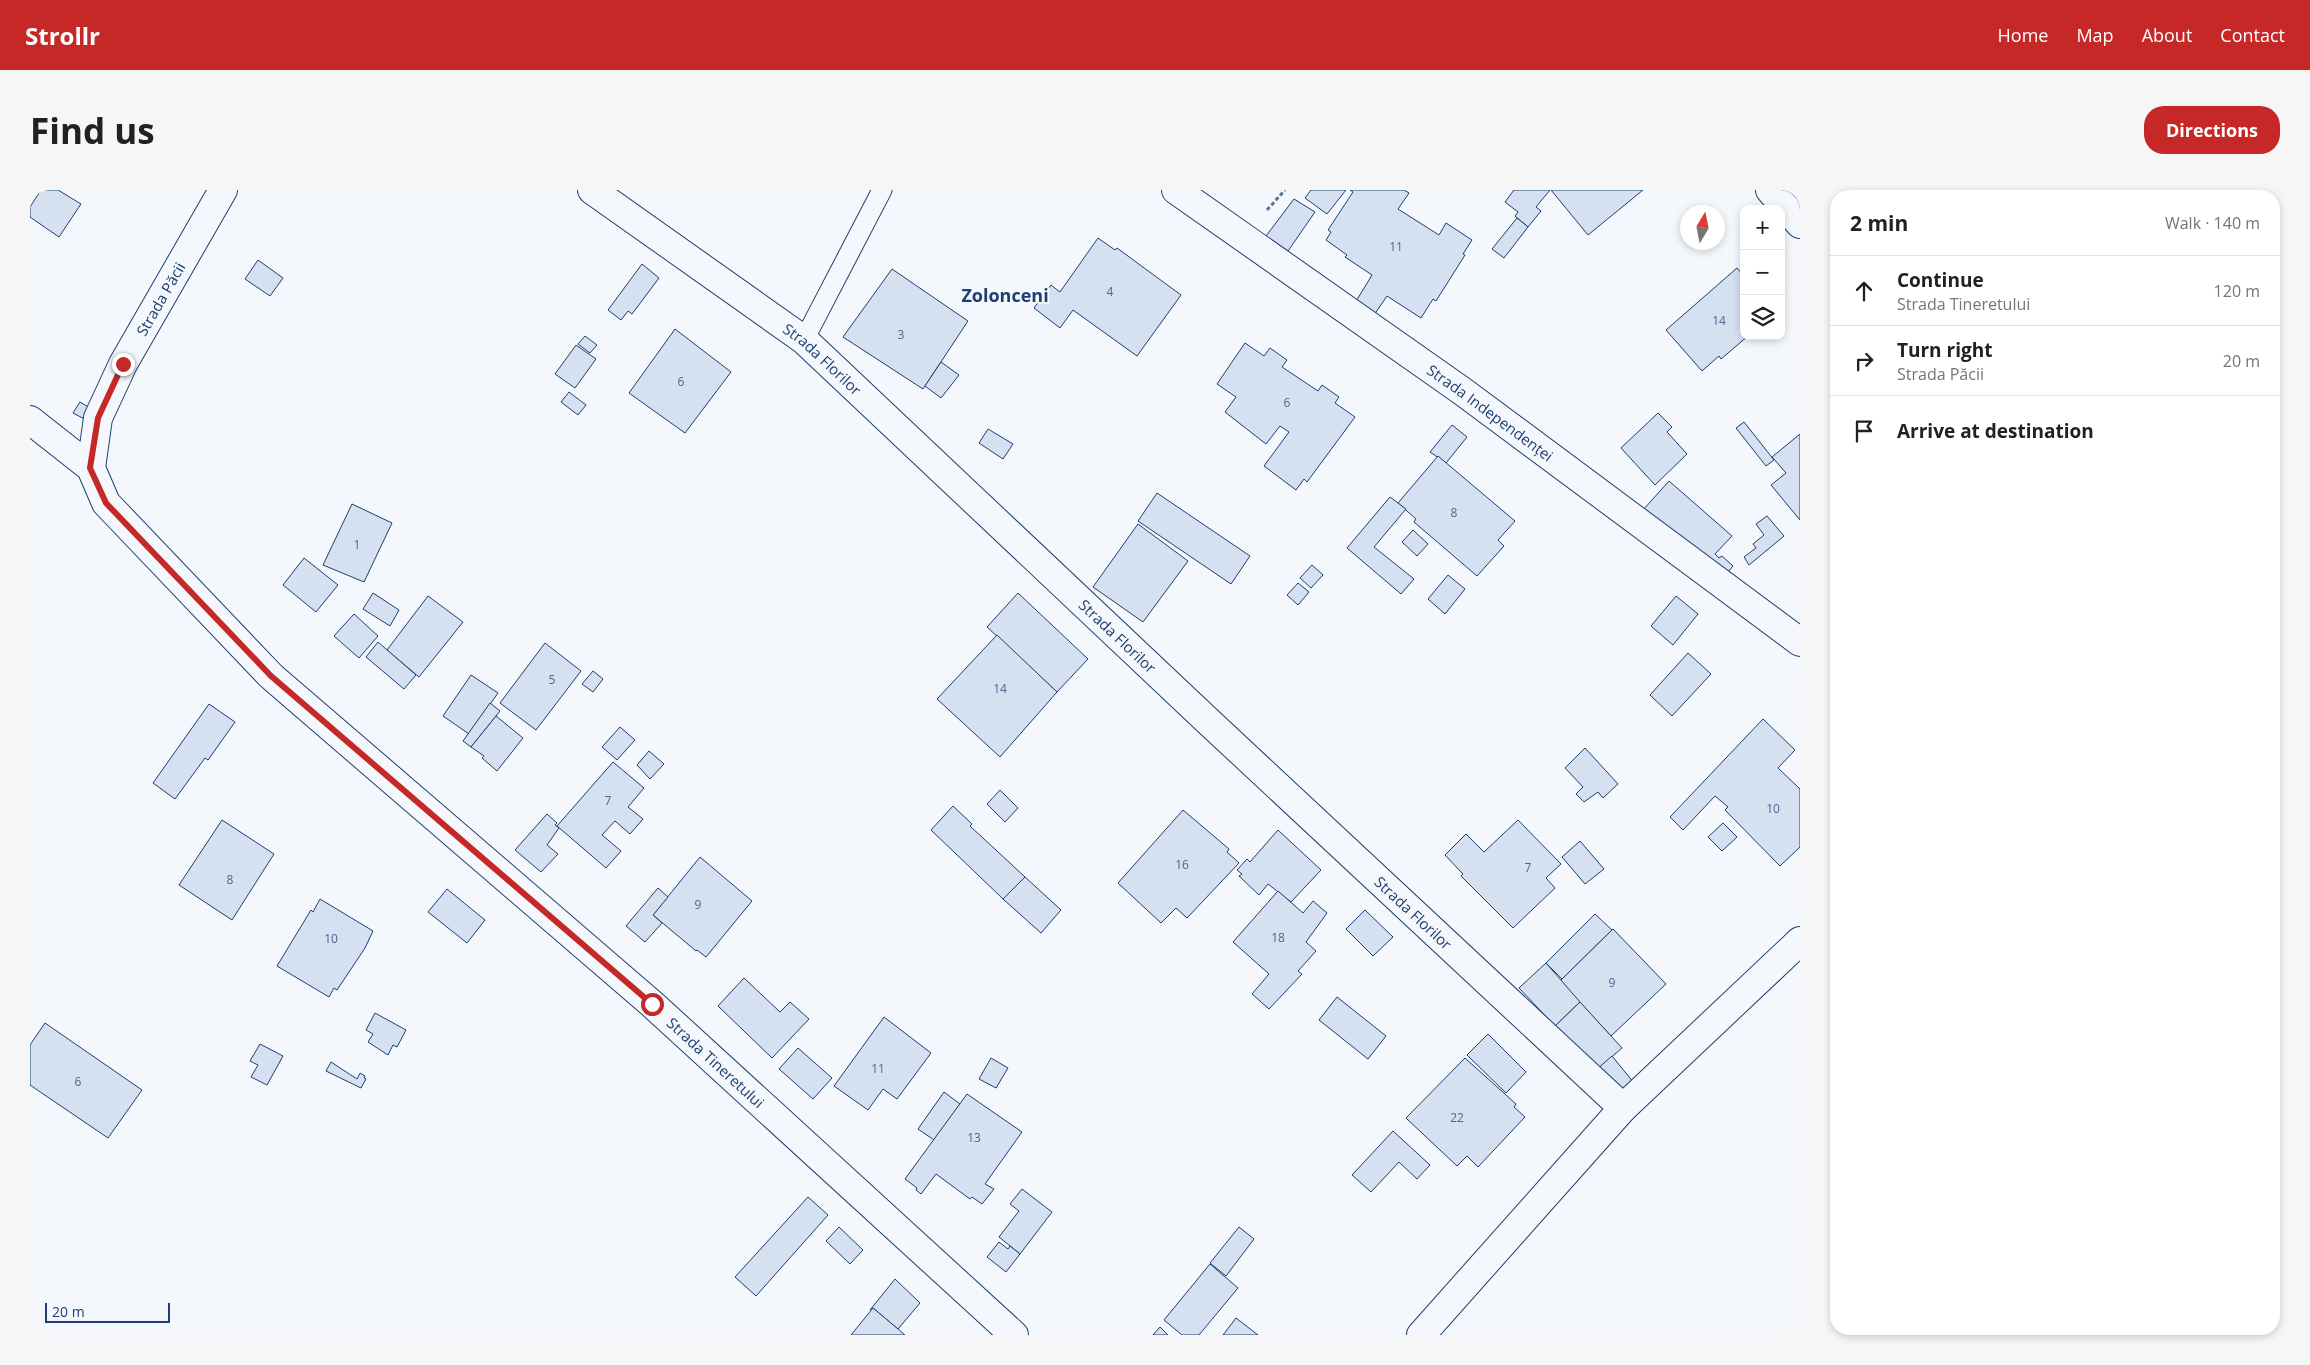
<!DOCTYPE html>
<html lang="en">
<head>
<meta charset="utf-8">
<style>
	:root { --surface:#fff; --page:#f6f6f6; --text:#202124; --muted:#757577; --line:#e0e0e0; --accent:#c62828 }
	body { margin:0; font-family:"Open Sans",sans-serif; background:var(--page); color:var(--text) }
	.controls { position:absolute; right:15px; top:15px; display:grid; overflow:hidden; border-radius:10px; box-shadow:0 2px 8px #0003 }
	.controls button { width:45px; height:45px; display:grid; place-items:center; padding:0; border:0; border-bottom:1px solid var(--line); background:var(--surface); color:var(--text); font:25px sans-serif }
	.compass { position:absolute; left:1650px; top:15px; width:45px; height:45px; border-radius:50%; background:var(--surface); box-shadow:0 2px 8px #0003; rotate:10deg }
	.scale { position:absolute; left:15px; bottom:12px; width:125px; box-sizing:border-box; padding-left:5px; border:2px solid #1d3f73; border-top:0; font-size:14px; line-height:18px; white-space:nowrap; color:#1d3f73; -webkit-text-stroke:4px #f4f7fb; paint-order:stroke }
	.stop { position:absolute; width:15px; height:15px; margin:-11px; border:4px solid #c62828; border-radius:50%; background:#fff }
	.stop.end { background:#c62828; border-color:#fff; box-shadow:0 1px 5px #0008 }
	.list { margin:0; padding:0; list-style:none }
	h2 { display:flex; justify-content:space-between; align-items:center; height:65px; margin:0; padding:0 20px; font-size:21px }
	h2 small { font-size:16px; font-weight:400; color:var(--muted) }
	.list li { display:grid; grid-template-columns:32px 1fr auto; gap:15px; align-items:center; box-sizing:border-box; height:70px; padding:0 20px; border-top:1px solid var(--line) }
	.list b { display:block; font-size:19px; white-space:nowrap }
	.list p { margin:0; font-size:16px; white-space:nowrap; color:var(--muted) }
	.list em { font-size:16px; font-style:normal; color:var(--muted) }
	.icon { flex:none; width:28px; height:28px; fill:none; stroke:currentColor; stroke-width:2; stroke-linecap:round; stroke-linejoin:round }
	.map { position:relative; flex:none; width:1770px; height:1145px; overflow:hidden; border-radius:20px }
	header { display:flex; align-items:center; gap:30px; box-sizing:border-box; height:70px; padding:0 25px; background:var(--accent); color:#fff }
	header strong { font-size:24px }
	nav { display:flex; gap:28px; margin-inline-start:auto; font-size:18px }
	.intro { display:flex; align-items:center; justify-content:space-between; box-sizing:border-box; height:120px; padding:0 30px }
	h1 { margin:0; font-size:35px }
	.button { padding:12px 22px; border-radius:20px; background:var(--accent); color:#fff; font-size:18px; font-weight:700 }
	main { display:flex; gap:30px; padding:0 30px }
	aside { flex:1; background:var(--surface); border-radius:20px; box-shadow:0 2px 8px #0003 }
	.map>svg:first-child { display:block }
</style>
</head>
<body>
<header>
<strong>Strollr</strong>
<nav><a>Home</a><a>Map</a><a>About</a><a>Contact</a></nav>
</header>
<div class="intro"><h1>Find us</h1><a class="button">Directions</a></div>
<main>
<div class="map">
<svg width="1770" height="1145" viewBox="0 0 1770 1145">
	<rect width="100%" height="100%" fill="#f4f7fb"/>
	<g fill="#d5e0f0" stroke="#1d3f73">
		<path d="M11,0h17l23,14 -22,33 -29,-20v-10z"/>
		<path d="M1281,0h35l-19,24 -22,-16z"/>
		<path d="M1320,0h54l5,3 -11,16 41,26 7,-12 26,17 -9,14 2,1 -29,46 -3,-2 -12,19 -34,-22 -13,19 -19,-12 17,-28 -27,-18 2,-2 -21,-15 5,-8 -3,-2 25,-38z"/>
		<path d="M1484,0h36l-14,17 5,4 -13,16 -13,-11 3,-4 -13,-10z"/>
		<path d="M1521,0h92l-55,45z"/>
		<path d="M1264,9l21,13 -27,39 -22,-15z"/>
		<path d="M1487,28l11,9 -24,31 -12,-9z"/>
		<path d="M1068,48l17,12 2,-2 64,47 -44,61 -64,-46 -13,18 -26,-20 17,-23 9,7z"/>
		<path d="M228,70l25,18 -13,18 -25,-17z"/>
		<path d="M612,74l17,14 -27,36 -4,-3 -7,9 -13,-10z"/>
		<path d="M1707,78l7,8v60h4l-27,23 -2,-3 -17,15 -36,-41z"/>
		<path d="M862,79l76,52 -45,68 -80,-52z"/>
		<path d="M645,139l56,43 -46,61 -56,-40z"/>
		<path d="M555,146l12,9 -7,8 -12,-9z"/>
		<path d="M1215,153l19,13 6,-8 17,12 -5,7 36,24 4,-6 17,12 -4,6 20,14 -48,65 -3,-3 -8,11 -32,-24 25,-34 -9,-6 -14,18 -41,-32 11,-15 -19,-13z"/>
		<path d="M546,155l20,14 -21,29 -20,-14z"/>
		<path d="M911,172l18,13 -18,23 -16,-12z"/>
		<path d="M539,202l17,13 -8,10 -17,-13z"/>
		<path d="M50,212l15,9 -5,11 -17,-9z"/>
		<path d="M1628,223l14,14 -5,5 20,22 -32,31 -34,-37z"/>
		<path d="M1714,232l30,38 -8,6 -30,-38z"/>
		<path d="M1422,235l15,12 -21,26 -16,-11z"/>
		<path d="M958,239l25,15 -10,15 -24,-16z"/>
		<path d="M1770,244v86l-29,-35 15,-12 -14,-16z"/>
		<path d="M1408,266l77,65 -17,19 6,6 -27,30 -63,-54 2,-3 -18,-16z"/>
		<path d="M1639,291l63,55 -17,18 4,4 3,-2 11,10 -9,11 -81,-67z"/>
		<path d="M1127,303l93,63 -19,28 -93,-63z"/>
		<path d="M1360,307l16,12 -32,38 40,32 -13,15 -54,-46z"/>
		<path d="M322,314l40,19 -28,59 -41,-17z"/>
		<path d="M1737,326l17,20 -35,29 -5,-8 12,-9 -3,-4 11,-9 -8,-11z"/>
		<path d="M1108,334l50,37 -45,61 -50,-35z"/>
		<path d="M1383,340l15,14 -11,12 -15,-14z"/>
		<path d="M274,368l34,27 -22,27 -33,-27z"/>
		<path d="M1282,375l11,10 -12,13 -11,-10z"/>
		<path d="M1418,385l17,14 -20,25 -17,-15z"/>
		<path d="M1268,393l11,9 -11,13 -11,-10z"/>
		<path d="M343,403l26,17 -9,16 -27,-17z"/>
		<path d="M988,403l70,66 -31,33 -70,-65z"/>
		<path d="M398,406l35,26 -44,55 -32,-27z"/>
		<path d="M1646,406l22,18 -25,31 -22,-19z"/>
		<path d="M324,424l24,22 -19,22 -25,-22z"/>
		<path d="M967,445l60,57 -57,65 -63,-58z"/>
		<path d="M348,452l38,33 -12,14 -38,-32z"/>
		<path d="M515,453l36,28 -45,59 -36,-27z"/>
		<path d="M1658,463l23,21 -39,42 -22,-21z"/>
		<path d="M563,481l10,8 -10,13 -11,-8z"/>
		<path d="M441,485l27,18 -29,41 -26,-18z"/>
		<path d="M460,513l10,8 -29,36 -8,-6z"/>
		<path d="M179,514l26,18 -27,38 -3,-2 -30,41 -22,-16z"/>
		<path d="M466,526l27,22 -26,33 -15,-13 2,-2 -13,-9z"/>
		<path d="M1733,529l32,31 -17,18 22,21v58l-20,19 -55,-56 3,-3 -13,-11 -32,34 -13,-13z"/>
		<path d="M590,537l15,13 -18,20 -15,-13z"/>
		<path d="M1555,558l33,36 -15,14 -5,-6 -14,10 -8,-8 7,-7 -18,-19z"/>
		<path d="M619,561l15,13 -14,15 -13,-14z"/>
		<path d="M583,572l31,26 -16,19 15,12 -13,15 -15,-13 -13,14 19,16 -15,17 -49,-42z"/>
		<path d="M970,600l18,18 -13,14 -18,-18z"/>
		<path d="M923,616l19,18 -2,2 55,51 -22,22 -72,-69z"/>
		<path d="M1153,620l46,39 -2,3 12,11 -52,55 -11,-10 -15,15 -43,-40z"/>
		<path d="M517,624l10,9 -2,2 4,3 -12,17 11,9 -17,18 -26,-22z"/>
		<path d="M192,630l52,34 -42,66 -53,-35z"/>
		<path d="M1488,630l43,44 -15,14 9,10 -42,40 -52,-52 2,-2 -18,-19 21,-21 18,18z"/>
		<path d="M1693,633l14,14 -15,14 -14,-14z"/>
		<path d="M1248,640l43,40 -30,32 -23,-18 -9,11 -20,-19 3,-2 -5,-4 10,-11 3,3z"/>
		<path d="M1550,651l24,28 -19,15 -23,-27z"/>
		<path d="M670,667l52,44 -46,56 -9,-7 -1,1 -43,-36z"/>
		<path d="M995,687l36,33 -20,23 -38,-34z"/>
		<path d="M628,698l10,9 -15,18 9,8 -17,19 -19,-16z"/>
		<path d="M417,699l38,31 -18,23 -39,-31z"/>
		<path d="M1248,701l25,22 10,-12 14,12 -21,29 10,9 -18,20 4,3 -33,35 -17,-15 17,-20 -36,-32z"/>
		<path d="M290,709l53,32 -8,17 -28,42 -3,-2 -5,9 -52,-31 34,-56 2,2z"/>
		<path d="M1335,720l28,27 -20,19 -27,-27z"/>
		<path d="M1565,724l17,16 -50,49 -16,-16z"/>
		<path d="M1583,739l53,55 -55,52 -51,-55z"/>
		<path d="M1516,773l34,39 -25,24 -36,-38z"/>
		<path d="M714,788l36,34 10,-10 19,17 -37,39 -54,-52z"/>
		<path d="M1307,807l49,39 -18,23 -49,-39z"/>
		<path d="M1550,812l42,46 -28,24 -41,-44z"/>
		<path d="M345,823l31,17 -9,17 -4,-2 -5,10 -20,-13 5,-8 -7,-4z"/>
		<path d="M854,827l47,36 -34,46 -14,-10 -15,21 -34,-24z"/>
		<path d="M15,833l97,67 -34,48 -78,-53v-40z"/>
		<path d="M1458,844l38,38 -20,21 -39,-38z"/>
		<path d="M230,854l23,12 -16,29 -16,-8 7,-12 -8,-4z"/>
		<path d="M768,858l34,30 -19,21 -34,-30z"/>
		<path d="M1582,866l26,32 -16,13 -26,-31z"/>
		<path d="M961,868l17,10 -12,20 -17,-9z"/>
		<path d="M1435,868l51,46 -2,3 11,10 -47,50 -11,-11 -10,10 -51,-48z"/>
		<path d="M301,872l26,17 3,-6 5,3 -1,2 2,1 -5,9 -35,-17z"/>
		<path d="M914,902l16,12 -26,36 -16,-11z"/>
		<path d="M937,904l55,38 -37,52 9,5 -12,15 -10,-7 -2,2 -34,-25 -15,20 -5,-4 1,-2 -12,-9z"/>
		<path d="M1363,941l37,34 -13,14 -18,-17 -28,30 -19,-17z"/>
		<path d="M992,999l30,23 -32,42 -21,-17 20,-26 -9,-7z"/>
		<path d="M778,1007l20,18 -72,81 -21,-19z"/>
		<path d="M809,1037l24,23 -13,14 -24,-23z"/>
		<path d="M1209,1037l15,12 -28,37 -16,-13z"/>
		<path d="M969,1052l9,7 2,-3 10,8 -14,18 -19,-15z"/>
		<path d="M1180,1074l28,24 -39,47h-17l-18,-15z"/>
		<path d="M865,1089l25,24 -22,26 -25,-21 -3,2z"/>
		<path d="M843,1118l25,21 7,6h-54z"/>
		<path d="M1206,1128l22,17h-35z"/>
		<path d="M1130,1137l8,8h-15z"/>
	</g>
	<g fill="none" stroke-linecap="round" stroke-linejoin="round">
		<defs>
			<path id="service" d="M774,150l78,-150"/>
			<g id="minor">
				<path id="s1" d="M562,0l212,150 406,383 413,385"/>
				<path id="s2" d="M1146,0l286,201 338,251"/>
				<path id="s3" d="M0,230l61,48 15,35 165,173 381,328 362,331"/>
				<path id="s4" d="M61,278l7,-50 25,-54 100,-174"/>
				<path d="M1391,1145l202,-227 177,-167"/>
			</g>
			<path id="secondary" d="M1740,0l30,34"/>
		</defs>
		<use href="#service" stroke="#1d3f73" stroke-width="21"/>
		<use href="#minor" stroke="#1d3f73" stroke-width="30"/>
		<use href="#secondary" stroke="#1d3f73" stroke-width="30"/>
		<path stroke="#5e769c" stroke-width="3" stroke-dasharray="4 2.5" stroke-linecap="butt" d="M1237,20l18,-20"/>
		<use href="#service" stroke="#f4f7fb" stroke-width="19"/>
		<use href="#minor" stroke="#f4f7fb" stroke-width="28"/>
		<use href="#secondary" stroke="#f4f7fb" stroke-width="28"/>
	</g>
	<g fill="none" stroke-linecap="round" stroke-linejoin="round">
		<path stroke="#c62828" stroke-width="6" d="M93,174l-25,54 -8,50 16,35 165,173 381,328"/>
	</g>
	<g text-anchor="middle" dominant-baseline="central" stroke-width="4" stroke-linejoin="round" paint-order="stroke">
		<g font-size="12" fill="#4b6792">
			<text x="1366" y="56">11</text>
			<text x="1080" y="101">4</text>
			<text x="1689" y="130">14</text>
			<text x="871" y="144">3</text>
			<text x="651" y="191">6</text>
			<text x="1257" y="212">6</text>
			<text x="1424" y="322">8</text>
			<text x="327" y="354">1</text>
			<text x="522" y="489">5</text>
			<text x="970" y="498">14</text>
			<text x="578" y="610">7</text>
			<text x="1743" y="618">10</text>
			<text x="1152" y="674">16</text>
			<text x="1498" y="677">7</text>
			<text x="200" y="689">8</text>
			<text x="668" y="714">9</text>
			<text x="1248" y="747">18</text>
			<text x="301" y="748">10</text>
			<text x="1582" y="792">9</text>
			<text x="848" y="878">11</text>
			<text x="48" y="891">6</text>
			<text x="1427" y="927">22</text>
			<text x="944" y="947">13</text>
		</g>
		<g font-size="15" fill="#1d3f73" stroke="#f4f7fb">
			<text stroke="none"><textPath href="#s4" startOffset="185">Strada Păcii</textPath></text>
			<text stroke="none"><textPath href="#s1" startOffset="286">Strada Florilor</textPath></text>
			<text stroke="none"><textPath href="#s2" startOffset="385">Strada Independenței</textPath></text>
			<text stroke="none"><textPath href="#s1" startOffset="691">Strada Florilor</textPath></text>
			<text stroke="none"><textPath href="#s1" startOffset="1096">Strada Florilor</textPath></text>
			<text stroke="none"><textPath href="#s3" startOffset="944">Strada Tineretului</textPath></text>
		</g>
		<g font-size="18" font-weight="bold" fill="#1d3f73" stroke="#f4f7fb">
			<text x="975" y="105">Zolonceni</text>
		</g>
	</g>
</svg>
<div class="controls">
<button>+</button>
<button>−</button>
<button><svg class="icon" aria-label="layers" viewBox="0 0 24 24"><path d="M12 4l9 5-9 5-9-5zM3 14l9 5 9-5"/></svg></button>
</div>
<svg class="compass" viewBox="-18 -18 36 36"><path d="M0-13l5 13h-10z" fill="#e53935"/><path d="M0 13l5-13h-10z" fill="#757577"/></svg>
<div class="scale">20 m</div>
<div class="stop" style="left:622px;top:814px"></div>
<div class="stop end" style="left:93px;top:174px"></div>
</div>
<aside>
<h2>2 min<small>Walk · 140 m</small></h2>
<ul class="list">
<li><svg class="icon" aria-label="ahead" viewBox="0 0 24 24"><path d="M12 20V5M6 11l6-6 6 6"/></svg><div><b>Continue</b><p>Strada Tineretului</p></div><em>120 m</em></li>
<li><svg class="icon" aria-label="right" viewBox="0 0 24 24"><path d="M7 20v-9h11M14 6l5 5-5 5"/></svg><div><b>Turn right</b><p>Strada Păcii</p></div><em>20 m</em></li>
<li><svg class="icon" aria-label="arrive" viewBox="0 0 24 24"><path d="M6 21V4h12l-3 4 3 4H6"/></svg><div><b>Arrive at destination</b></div></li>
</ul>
</aside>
</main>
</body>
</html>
